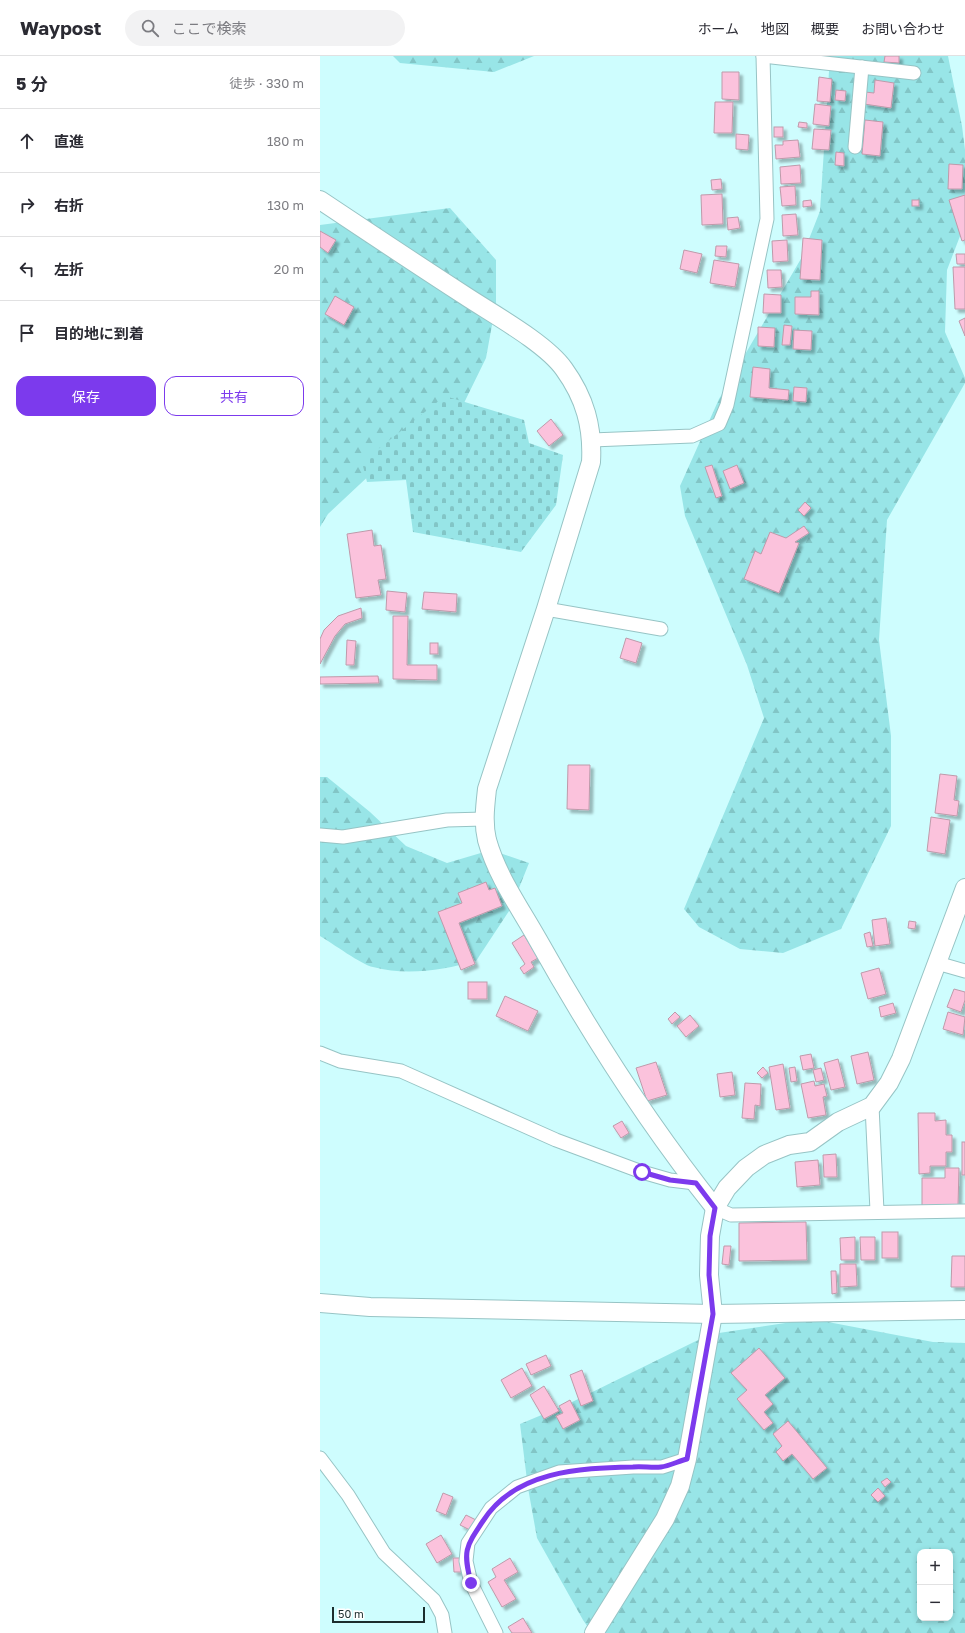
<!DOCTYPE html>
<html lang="ja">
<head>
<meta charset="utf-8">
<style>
	:root { --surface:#fff; --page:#f2f2f3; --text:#2b2b33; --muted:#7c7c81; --line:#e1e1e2; --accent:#7c3aed }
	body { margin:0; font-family:"Golos Text","Noto Sans JP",sans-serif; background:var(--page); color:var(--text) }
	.controls { position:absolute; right:12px; bottom:12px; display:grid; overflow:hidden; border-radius:8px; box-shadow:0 2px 6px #0003 }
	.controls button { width:36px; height:36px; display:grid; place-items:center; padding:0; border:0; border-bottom:1px solid var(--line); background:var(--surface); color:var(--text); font:20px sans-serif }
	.scale { position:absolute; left:12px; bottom:10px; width:93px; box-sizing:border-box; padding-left:4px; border:2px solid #1b2d2d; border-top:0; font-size:11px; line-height:14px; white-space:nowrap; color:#1b2d2d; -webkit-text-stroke:3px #fff; paint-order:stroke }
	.stop { position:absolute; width:12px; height:12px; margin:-9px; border:3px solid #7c3aed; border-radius:50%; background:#fff }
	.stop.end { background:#7c3aed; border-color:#fff; box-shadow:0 1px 4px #0008 }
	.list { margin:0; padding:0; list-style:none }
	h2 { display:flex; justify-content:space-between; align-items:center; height:52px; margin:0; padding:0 16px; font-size:17px }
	h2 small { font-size:13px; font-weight:400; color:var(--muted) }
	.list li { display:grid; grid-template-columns:26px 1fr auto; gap:12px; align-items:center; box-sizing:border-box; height:64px; padding:0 16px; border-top:1px solid var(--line) }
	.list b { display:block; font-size:15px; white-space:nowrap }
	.list em { font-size:13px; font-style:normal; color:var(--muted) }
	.actions { display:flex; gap:8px; padding:12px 16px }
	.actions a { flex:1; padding:9px 0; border:1px solid var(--accent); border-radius:12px; text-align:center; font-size:14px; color:var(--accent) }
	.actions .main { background:var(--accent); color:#fff }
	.icon { flex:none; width:22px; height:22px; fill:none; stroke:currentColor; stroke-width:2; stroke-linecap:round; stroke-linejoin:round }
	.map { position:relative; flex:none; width:645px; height:1577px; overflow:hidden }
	header { display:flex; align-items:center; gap:24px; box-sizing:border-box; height:56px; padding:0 20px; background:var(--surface); border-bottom:1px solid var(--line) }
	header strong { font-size:19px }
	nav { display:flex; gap:22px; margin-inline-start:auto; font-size:14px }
	.search { width:280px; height:36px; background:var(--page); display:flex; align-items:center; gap:10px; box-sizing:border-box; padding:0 14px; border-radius:22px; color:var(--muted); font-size:15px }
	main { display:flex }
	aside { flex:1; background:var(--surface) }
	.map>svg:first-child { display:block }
</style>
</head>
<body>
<header>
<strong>Waypost</strong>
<div class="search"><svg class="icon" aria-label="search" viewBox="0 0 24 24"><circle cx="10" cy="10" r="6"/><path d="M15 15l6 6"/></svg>ここで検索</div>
<nav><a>ホーム</a><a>地図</a><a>概要</a><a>お問い合わせ</a></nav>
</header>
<main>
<aside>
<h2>5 分<small>徒歩 · 330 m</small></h2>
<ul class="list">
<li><svg class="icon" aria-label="ahead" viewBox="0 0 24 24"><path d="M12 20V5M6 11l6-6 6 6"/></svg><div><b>直進</b></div><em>180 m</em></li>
<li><svg class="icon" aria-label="right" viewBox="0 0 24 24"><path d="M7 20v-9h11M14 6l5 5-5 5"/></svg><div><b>右折</b></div><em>130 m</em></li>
<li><svg class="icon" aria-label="left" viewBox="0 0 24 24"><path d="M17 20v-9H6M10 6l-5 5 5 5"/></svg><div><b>左折</b></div><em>20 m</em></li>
<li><svg class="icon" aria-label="arrive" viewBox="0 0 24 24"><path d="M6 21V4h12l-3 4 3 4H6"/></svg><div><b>目的地に到着</b></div></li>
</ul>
<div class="actions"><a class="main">保存</a><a>共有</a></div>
</aside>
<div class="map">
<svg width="645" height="1577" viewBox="0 0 645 1577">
	<defs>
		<pattern id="forest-firs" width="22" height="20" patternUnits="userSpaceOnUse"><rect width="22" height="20" fill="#98e5e7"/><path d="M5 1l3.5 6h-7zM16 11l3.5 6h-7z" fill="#82c5c6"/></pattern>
		<pattern id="cemetery-stones" width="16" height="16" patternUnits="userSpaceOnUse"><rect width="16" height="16" fill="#98e5e7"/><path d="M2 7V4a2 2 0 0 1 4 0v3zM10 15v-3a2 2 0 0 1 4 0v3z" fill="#82c5c6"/></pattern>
		<filter id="shadow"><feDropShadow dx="3.5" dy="3.5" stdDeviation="1" flood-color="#0004"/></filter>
	</defs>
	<rect width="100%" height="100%" fill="#cefdfe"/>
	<g fill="url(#forest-firs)" fill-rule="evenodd">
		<path d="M73,0h141l-40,16 -94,-9z"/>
		<path d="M510,0h118l14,70 3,24v73l-18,47 -2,62 20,46v5l-78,137 -8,120 12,96v90l-50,103 -58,24 -43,-4 -41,-22 -15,-18 80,-191 -17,-53 -62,-149 -5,-30 39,-87 83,-142 18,-46z"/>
		<path d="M130,152l46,52v43l-10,55 -22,45 -74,53 -62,58 -8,13v-302z"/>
		<path d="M0,721h7l43,35 36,34 41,17 44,-13 38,13 -18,45 -35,53c-33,9 -69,15 -103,6 -11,-2 -41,-24 -53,-31z"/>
		<path d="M492,1263l121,23 32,1v290h-373l-9,-13 -46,-82 -9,-50 -8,-64 48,-20 128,-63 23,-8zM600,1496h30v66h-30z"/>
	</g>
	<path fill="url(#cemetery-stones)" d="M125,340l79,24 5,23 34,12 -7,50 -35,47 -108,-20 -7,-52 -39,2 -5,-20z"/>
	<g fill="#fbc2dc" stroke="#be9aaa" filter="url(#shadow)">
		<path d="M565,0h14v7l-15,-1z"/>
		<path d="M402,16h17v28l-17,-1z"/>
		<path d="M499,21l13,2 -2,23 -13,-1z"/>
		<path d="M555,24l19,3 -3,25 -27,-4 1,-12 9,1z"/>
		<path d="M516,34l10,1 -1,10 -10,-1z"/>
		<path d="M395,46h18l-1,31h-18z"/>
		<path d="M495,48l16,2 -2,20 -16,-2z"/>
		<path d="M545,64l18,2 -3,34 -18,-2z"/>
		<path d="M479,66l8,1v5l-9,-1z"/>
		<rect x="454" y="71" width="9" height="10"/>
		<path d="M494,73l17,1 -2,20 -17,-1z"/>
		<path d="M416,78l13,1 -1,15 -12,-1z"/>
		<path d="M478,84l2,17 -24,2 -1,-14h8v-4z"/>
		<path d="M516,96l8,1v13l-9,-1z"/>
		<path d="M629,108l14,1 -1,24h-14z"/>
		<path d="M480,109l1,18 -20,1 -1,-17z"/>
		<path d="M401,123l1,10 -10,1 -1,-10z"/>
		<path d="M475,130l1,19 -14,1 -2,-19z"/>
		<path d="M402,138l1,30 -21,1 -1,-30z"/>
		<path d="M645,139v45l-3,1 -13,-41z"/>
		<path d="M491,144l1,6 -9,1v-6z"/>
		<rect x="592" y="144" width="7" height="6"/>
		<path d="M476,158l2,21 -15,1 -1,-21z"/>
		<path d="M418,161l2,11 -12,2 -1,-12z"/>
		<path d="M0,175l16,9 -8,13 -8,-6z"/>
		<path d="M483,182l19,2 -2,40 -20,-1z"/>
		<path d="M467,184l1,21 -15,1 -1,-21z"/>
		<path d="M396,190h11l-1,11 -11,-1z"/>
		<path d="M364,194l18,4 -5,19 -17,-4z"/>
		<path d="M636,198h9v10h-8z"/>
		<path d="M394,204l25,4 -4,23 -25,-4z"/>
		<path d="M633,211h12v42h-10z"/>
		<path d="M447,214h14l1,17 -14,1z"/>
		<path d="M491,235h8v24l-24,-1v-17h16z"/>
		<path d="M444,238l17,1v18h-18z"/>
		<path d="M15,240l19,11 -10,18 -19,-11z"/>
		<path d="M645,262v18l-6,-15z"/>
		<path d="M464,269l8,1 -2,19h-8z"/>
		<path d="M438,271l17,1 -1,19 -16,-1z"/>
		<path d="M474,274l18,1 -1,19 -18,-1z"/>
		<path d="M433,311l17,2 -1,19 20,2 -1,10 -38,-3z"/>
		<path d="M474,331l13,1 -1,14 -13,-1z"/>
		<path d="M231,363l12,16 -14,11 -12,-15z"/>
		<path d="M392,409l10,31 -6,2 -11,-31z"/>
		<path d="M417,409l7,18 -14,6 -7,-18z"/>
		<path d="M485,446l6,6 -7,8 -6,-6z"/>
		<path d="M484,470l5,7 -14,9 4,1 -20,50 -35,-14 11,-28 6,3 9,-22 16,6z"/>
		<path d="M52,474l2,16 7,-1 5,34 -8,1 3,15 -25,3 -9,-64z"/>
		<path d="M67,535l20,2 -2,19 -19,-2z"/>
		<path d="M104,536l33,2 -1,18 -34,-3z"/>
		<path d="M41,552l1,10 -17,6 -10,12 -15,28v-25l4,-9 14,-14z"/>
		<path d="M73,560h15l-1,49h30v15l-44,-1z"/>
		<path d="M306,582l16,5 -6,20 -16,-5z"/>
		<path d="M27,584l9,1 -2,24h-8z"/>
		<rect x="110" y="587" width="8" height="11"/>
		<path d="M58,620l1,7 -59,1v-7z"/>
		<path d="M248,709h22l-1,45 -22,-1z"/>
		<path d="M620,718l17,2 -3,24 5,1 -2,15 -22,-3z"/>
		<path d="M611,761l19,3 -5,34 -18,-3z"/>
		<path d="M166,826l3,8 6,-2 7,18 -43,17 16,41 -14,6 -23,-58 24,-9 -4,-10z"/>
		<path d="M566,862l4,26 -15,2 -3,-26z"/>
		<path d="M589,865l7,1 -1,7 -7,-1z"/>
		<path d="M550,876l3,14 -6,1 -3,-13z"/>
		<path d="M204,879l14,23 -7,4 3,5 -10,7 -4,-6 5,-4 -13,-21z"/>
		<path d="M559,912l7,26 -18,5 -7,-26z"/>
		<rect x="148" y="926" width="19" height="17"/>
		<path d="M634,933l11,3v8l-4,12 -14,-5z"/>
		<path d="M185,940l33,15 -10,20 -32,-15z"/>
		<path d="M573,947l3,10 -15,4 -2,-10z"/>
		<path d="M355,956l5,5 -8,7 -4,-5z"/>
		<path d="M628,956l17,5 -2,18 -20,-6z"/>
		<path d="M370,959l9,11 -13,11 -9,-11z"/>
		<path d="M548,996l6,28 -17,4 -6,-28z"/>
		<path d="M491,998l3,14 -11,2 -3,-14z"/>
		<path d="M518,1003l7,28 -14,3 -7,-27z"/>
		<path d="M336,1006l11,33 -20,6 -11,-33z"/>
		<path d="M463,1008l7,44 -14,2 -7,-43z"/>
		<path d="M443,1011l5,6 -6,5 -5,-5z"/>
		<path d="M475,1011l2,14 -6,1 -2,-14z"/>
		<path d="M501,1012l3,12 -8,2 -3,-12z"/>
		<path d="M412,1016l3,23 -15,2 -3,-23z"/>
		<path d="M494,1025l1,5 9,-2 3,12 -4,1 3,18 -18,3 -7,-34z"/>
		<path d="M425,1027l16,1 -1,22 -5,-1 -1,14 -12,-1z"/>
		<path d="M598,1057h17v8l11,-1v15h6v17h-6v14h-16v7l-11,1z"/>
		<path d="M302,1065l7,12 -8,5 -8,-12z"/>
		<rect x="642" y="1086" width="3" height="33"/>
		<path d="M516,1098l1,23h-13l-1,-22z"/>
		<path d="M498,1104l2,25 -23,2 -2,-25z"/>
		<path d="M625,1112h14l-1,38h-36v-28h23z"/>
		<path d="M486,1166l1,38 -68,1v-38z"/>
		<rect x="562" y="1176" width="16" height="26"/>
		<path d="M535,1181v23h-14l-1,-22z"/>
		<path d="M540,1181h15v23h-14z"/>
		<path d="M404,1190h7l-2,19 -7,-1z"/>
		<path d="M632,1200h13v31h-14z"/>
		<path d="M520,1208h16l1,22 -17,1z"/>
		<path d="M511,1215h5l1,22 -5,1z"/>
		<path d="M439,1292l26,30 -20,17 8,9 -9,8 9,11 -9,7 -27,-31 10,-9 -16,-17z"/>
		<path d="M226,1299l5,11 -20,9 -5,-11z"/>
		<path d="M202,1312l10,18 -21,12 -10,-18z"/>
		<path d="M262,1314l11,31 -12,5 -11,-31z"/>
		<path d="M224,1330l15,25 -15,8 -14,-24z"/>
		<path d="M250,1344l10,20 -17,9 -7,-13 7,-3 -4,-7z"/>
		<path d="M468,1365l39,47 -14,11 -21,-25 -9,7 -7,-9 6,-6 -9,-12z"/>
		<path d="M567,1422l4,4 -6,5 -4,-5z"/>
		<path d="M558,1432l7,8 -7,6 -7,-7z"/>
		<path d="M123,1437l10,4 -7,18 -10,-4z"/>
		<path d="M146,1459l10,5 -6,10 -10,-5z"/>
		<path d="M121,1479l11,19 -15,9 -11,-19z"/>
		<path d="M133,1502h8v14h-7z"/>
		<path d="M190,1502l8,14 -14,8 12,19 -14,8 -14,-25 8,-5 -4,-8z"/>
		<path d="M203,1562l9,15h-20l-4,-6z"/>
	</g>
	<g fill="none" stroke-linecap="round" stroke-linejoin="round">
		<defs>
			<g id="street">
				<path d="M443,0l151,17"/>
				<path d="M535,91l7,-80"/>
				<path d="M272,384l100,-4 27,-12 8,-19 40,-186 -4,-163"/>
				<path d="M226,553l115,20"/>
				<path d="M0,779l23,2 104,-17 37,-1"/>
				<path d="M617,907l28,8"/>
				<path d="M0,997l20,8 61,10 155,69 86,32 28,8 25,3"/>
				<path d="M552,1050l5,105"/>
				<path d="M395,1152l16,7 234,-4"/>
				<path d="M0,1402l28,37 36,58 50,47 8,15 3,18"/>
				<path d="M176,1577l-25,-50 -5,-22 2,-18 23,-35 26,-21 42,-15 74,-5h29l25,-8"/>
			</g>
			<g id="secondary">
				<path d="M0,144c48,32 96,64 144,95 27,18 82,48 100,74 21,29 29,58 27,93l-45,147 -59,180c-2,18 -4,34 0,51 10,36 33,68 51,100 52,93 110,184 177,268"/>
				<path d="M0,1247l50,4 343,7 252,-4"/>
				<path d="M274,1577l71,-114 15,-33 7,-27 26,-145 -4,-39 1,-39 5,-28 12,-20 19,-20 18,-13 25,-10 21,-3 28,-20 34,-16 17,-23 12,-24 64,-171"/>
			</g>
		</defs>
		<use href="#street" stroke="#97c4c5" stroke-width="15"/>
		<use href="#secondary" stroke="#97c4c5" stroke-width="20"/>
		<use href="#street" stroke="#fff" stroke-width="13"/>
		<use href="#secondary" stroke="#fff" stroke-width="18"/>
	</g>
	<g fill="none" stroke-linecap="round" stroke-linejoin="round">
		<path stroke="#7c3aed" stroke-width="5" d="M151,1527c-8,-32 -6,-35 12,-62 32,-50 96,-53 150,-54 9,-1 19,1 28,0 8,-1 18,-6 26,-8l26,-145 -4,-39 1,-39 5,-28 -19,-25 -26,-3 -28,-8"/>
	</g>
</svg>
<div class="controls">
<button>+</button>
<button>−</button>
</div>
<div class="scale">50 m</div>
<div class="stop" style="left:322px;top:1116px"></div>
<div class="stop end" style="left:151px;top:1527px"></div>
</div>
</main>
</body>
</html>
